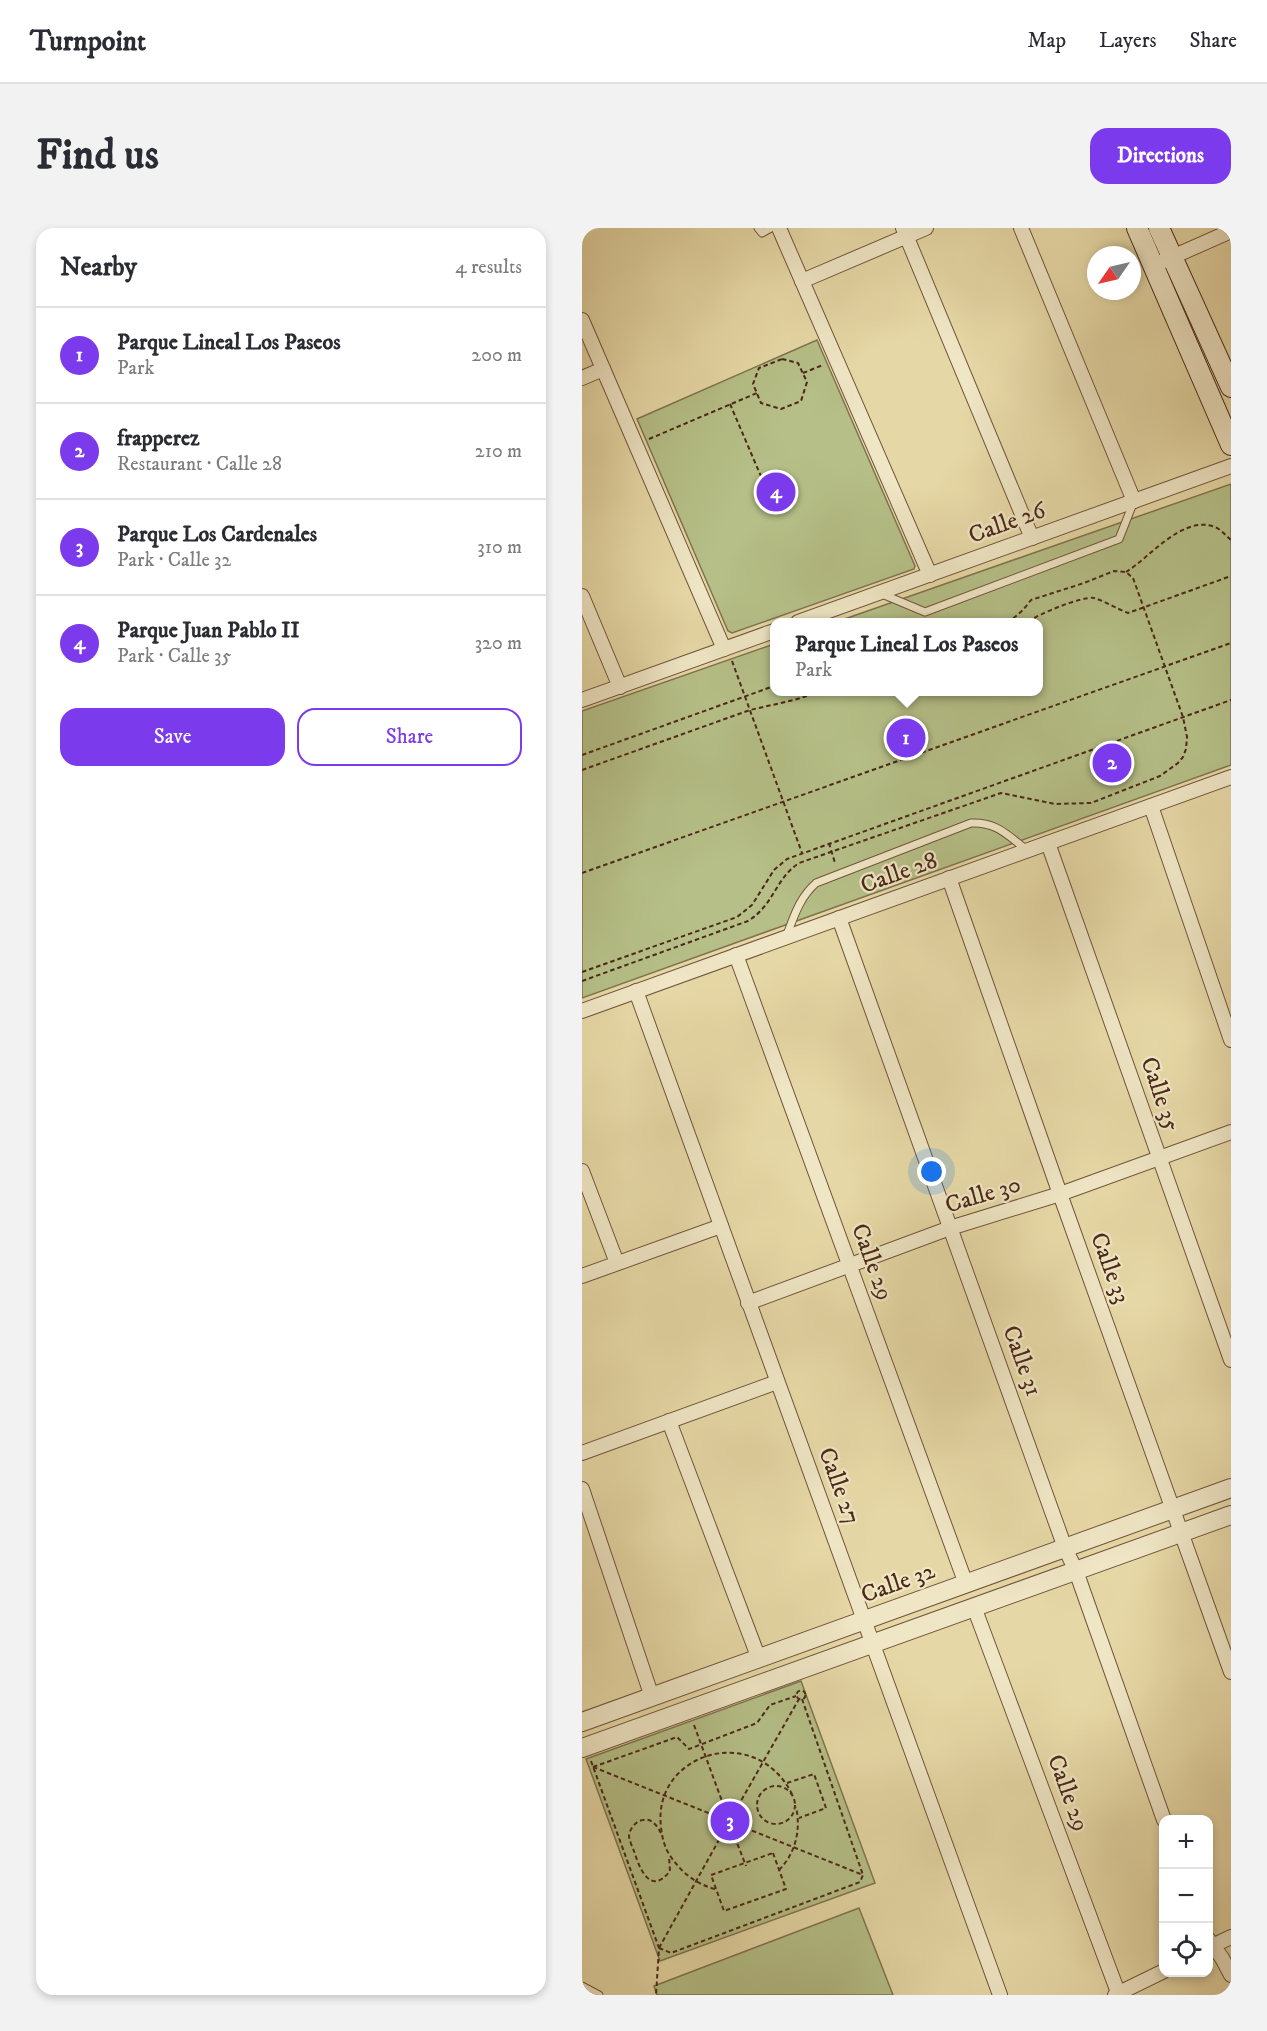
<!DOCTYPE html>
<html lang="en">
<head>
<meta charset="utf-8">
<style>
	:root { --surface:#fff; --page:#f2f2f3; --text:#2b2b33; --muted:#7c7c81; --line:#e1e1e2; --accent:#7c3aed }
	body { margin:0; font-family:"IM FELL DW Pica",serif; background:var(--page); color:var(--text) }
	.controls { position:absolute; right:18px; bottom:18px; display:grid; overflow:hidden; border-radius:12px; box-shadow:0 3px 9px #0003 }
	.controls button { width:54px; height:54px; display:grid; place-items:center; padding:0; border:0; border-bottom:2px solid var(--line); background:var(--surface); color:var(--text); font:30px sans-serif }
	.compass { position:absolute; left:505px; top:18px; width:54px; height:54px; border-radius:50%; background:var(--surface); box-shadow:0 3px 9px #0003; rotate:236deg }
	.you { position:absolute; left:350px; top:944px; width:21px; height:21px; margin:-15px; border:4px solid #fff; border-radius:50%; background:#1a73e8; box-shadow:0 0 0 9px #1a73e833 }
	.badge { display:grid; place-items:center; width:39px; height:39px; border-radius:50%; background:var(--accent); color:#fff; font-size:20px; font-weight:700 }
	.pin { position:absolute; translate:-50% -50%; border:3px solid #fff; box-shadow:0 2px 6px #0006 }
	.popup { position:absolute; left:188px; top:390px; width:273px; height:78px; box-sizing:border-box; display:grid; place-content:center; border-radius:12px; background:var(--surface); filter:drop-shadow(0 2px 4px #0005); font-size:20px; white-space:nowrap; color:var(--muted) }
	.popup b { font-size:22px; color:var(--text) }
	.popup::after { content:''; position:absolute; left:50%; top:100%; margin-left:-12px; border:12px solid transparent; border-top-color:var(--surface) }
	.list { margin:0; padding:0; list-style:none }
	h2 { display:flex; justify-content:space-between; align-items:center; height:78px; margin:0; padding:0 24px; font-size:26px }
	h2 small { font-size:20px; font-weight:400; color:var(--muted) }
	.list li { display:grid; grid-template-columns:39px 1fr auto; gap:18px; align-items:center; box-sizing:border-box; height:96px; padding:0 24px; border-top:2px solid var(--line) }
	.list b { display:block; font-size:22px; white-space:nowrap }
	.list p { margin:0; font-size:20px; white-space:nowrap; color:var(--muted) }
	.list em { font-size:20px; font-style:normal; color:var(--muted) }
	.actions { display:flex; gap:12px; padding:18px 24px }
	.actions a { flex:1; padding:14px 0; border:2px solid var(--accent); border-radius:18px; text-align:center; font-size:21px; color:var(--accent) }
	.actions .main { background:var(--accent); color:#fff }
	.icon { flex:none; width:33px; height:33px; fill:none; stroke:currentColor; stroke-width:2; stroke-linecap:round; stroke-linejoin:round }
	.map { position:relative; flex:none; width:649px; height:1767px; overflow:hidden; border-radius:18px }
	header { display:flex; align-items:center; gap:36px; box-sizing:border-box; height:84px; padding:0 30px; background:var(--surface); border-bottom:2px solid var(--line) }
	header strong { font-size:28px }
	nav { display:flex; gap:33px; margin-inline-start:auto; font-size:21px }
	.intro { display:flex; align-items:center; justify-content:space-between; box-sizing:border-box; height:144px; padding:0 36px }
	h1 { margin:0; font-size:42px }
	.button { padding:15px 27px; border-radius:18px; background:var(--accent); color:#fff; font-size:21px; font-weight:700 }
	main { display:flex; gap:36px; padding:0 36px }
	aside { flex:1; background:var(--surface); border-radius:18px; box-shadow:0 3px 9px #0003 }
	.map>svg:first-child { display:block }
</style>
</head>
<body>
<header>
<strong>Turnpoint</strong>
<nav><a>Map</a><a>Layers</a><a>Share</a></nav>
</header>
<div class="intro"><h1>Find us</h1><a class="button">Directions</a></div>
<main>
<aside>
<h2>Nearby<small>4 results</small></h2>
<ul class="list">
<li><span class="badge">1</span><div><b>Parque Lineal Los Paseos</b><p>Park</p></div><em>200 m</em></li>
<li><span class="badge">2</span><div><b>frapperez</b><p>Restaurant · Calle 28</p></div><em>210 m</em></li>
<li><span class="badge">3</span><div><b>Parque Los Cardenales</b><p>Park · Calle 32</p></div><em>310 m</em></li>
<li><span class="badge">4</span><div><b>Parque Juan Pablo II</b><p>Park · Calle 35</p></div><em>320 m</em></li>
</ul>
<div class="actions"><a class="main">Save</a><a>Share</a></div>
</aside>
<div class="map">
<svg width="649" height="1767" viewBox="0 0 649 1767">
	<rect width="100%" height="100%" fill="#e6d8a6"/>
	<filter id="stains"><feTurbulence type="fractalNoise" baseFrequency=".00333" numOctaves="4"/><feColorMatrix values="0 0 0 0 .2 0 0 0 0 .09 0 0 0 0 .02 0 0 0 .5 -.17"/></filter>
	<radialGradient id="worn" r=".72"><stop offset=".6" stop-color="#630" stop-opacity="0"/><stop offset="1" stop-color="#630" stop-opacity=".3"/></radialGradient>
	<g fill="#b5bf87" stroke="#807450" stroke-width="1.5">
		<path d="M235,112l98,226 -1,3 -182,64 -4,-2 -91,-212z"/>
		<path d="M649,256v281l-649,233v-287l192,-67v48h264v-70h-202z"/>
		<path d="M219,1453l74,202 -215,78 -74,-202z"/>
		<path d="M277,1680l34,87h-236l-3,-9z"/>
	</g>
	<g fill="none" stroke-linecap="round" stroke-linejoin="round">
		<defs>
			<g id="service">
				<path d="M176,0l4,5 9,-5"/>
				<path d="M300,366l43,18 194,-73 15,-38"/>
				<path d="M204,709c8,-20 13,-39 30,-54l155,-60c26,-1 36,12 56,27"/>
				<path d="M0,1758l17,9"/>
			</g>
			<g id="minor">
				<path d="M197,0l151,347"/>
				<path d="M321,0l129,310"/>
				<path d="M439,0l113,273"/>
				<path d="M570,38l79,-35"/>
				<path d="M220,53l124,-53"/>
				<path d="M0,92l142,329"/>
				<path d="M0,150l21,-9"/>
				<path d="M0,368l38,91"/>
				<path d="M216,394l433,-156"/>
				<path d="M0,472l192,-69"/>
				<path d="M569,578l80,234"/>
				<path d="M466,615l183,517"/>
				<path d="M367,650l111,316 171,478"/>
				<path d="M257,690l226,630 11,23 88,249"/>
				<path d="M154,727l230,629"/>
				<path d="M54,763l364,1004"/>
				<path d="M0,783l649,-234"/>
				<path d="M0,943l35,92"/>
				<path d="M0,1048l139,-50"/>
				<path d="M166,1075l202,-75 110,-34 171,-62"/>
				<path d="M87,1193l90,238"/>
				<path d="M0,1225l195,-71"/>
				<path d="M0,1261l70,208"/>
				<path d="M392,1379l145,388"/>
				<path d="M626,1711l14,19 9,17"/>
				<path d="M626,1720l23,-11"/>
				<path d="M533,1767l49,-24"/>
			</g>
			<g id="tertiary">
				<path d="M0,1494l649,-234"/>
				<path d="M0,1520l649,-233"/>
			</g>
			<g id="secondary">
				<path d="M555,0l94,217"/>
				<path d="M577,0l72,159"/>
			</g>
		</defs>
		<use href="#service" stroke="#72543c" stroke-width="9"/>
		<use href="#minor" stroke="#72543c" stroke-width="16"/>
		<use href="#tertiary" stroke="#72543c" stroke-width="20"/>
		<use href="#secondary" stroke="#4c2819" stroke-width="22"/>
		<g stroke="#4c2819" stroke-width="2" stroke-dasharray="4.5 3" stroke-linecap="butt">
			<path d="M200,131l16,4 9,19 -6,19 -20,8 -20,-6 -8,-19 6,-16z"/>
			<path d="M221,145l20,-8"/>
			<path d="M148,176l33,77"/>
			<path d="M67,211l108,-46"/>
			<path d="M544,344c23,-14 55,-55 86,-46 8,2 13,9 19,14"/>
			<path d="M446,394c10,-8 54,-26 66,-24 11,3 23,11 34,15l103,-37"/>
			<path d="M150,433l70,192"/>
			<path d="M0,527l192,-69"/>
			<path d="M0,542l168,-60 44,-10 26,-8"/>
			<path d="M247,615l6,20"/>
			<path d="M0,645l649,-230"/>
			<path d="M0,744l155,-55 15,-12 22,-35 13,-11 444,-159"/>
			<path d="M0,753l166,-60c26,-16 27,-42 51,-58l202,-70 54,11 36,-1 69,-27 18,-13 5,-6 3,-8 1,-12 -4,-20 -50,-139 -7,-6 -12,-1 -30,12 -53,17 -8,10 -14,12"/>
			<circle cx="219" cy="1467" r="4.5"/>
			<path d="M220,1471l61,176"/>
			<path d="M112,1497l32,87"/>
			<path d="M9,1533l68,187 -3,47"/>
			<path d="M11,1539l84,-30 12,12 68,-26 13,-18 26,-9"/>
			<path d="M11,1539l128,51"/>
			<path d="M205,1555l27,-9 12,34 -27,10"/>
			<circle cx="194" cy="1577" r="19"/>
			<circle cx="147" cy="1594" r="19"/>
			<circle cx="147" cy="1593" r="9"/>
			<path d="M152,1585l65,-114"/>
			<path d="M156,1597l125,50"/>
			<path d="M150,1602l14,36"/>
			<path d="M79,1605c-4,-7 -9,-15 -18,-13 -8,1 -14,10 -14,17 1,4 3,10 5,14 5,16 16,46 36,20l-1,-15"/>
			<path d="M191,1625l13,36 -62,22 -13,-36z"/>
			<path d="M197,1642c17,-17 22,-41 17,-63"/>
			<path d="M133,1661c-19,-5 -33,-16 -44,-32 -6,-8 -9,-19 -10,-30 -9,-74 94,-106 131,-33"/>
			<path d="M77,1720l12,5 189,-71 3,-7"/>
			<path d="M77,1720l66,-119"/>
		</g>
		<use href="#service" stroke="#efe6c5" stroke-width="7"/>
		<use href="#minor" stroke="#efe6c5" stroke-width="14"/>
		<use href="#tertiary" stroke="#efe6c5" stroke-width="18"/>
		<use href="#secondary" stroke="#efe6c5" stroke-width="20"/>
	</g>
	<g text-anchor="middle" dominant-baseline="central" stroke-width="4.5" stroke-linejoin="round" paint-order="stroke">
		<g font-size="24" fill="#4c2819" stroke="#efe6c5">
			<text transform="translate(425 295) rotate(-20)">Calle 26</text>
			<text transform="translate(317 645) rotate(-20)">Calle 28</text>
			<text transform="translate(578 866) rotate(71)">Calle 35</text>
			<text transform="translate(401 967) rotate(-17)">Calle 30</text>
			<text transform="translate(290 1034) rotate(70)">Calle 29</text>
			<text transform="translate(528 1040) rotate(70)">Calle 33</text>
			<text transform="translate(440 1133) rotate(70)">Calle 31</text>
			<text transform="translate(257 1258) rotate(70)">Calle 27</text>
			<text transform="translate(316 1355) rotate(-20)">Calle 32</text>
			<text transform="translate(486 1565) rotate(70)">Calle 29</text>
		</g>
	</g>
	<rect width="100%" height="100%" filter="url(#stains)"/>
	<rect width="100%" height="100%" fill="url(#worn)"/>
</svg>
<div class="controls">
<button>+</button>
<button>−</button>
<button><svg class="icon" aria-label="locate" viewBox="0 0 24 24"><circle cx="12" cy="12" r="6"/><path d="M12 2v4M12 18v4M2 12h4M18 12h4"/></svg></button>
</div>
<svg class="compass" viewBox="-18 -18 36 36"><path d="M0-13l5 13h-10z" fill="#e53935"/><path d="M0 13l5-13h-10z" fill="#7c7c81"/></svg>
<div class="you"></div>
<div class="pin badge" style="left:324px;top:510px">1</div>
<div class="popup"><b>Parque Lineal Los Paseos</b>Park</div>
<div class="pin badge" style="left:530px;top:535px">2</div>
<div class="pin badge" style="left:148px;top:1593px">3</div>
<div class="pin badge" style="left:194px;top:264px">4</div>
</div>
</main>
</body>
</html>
